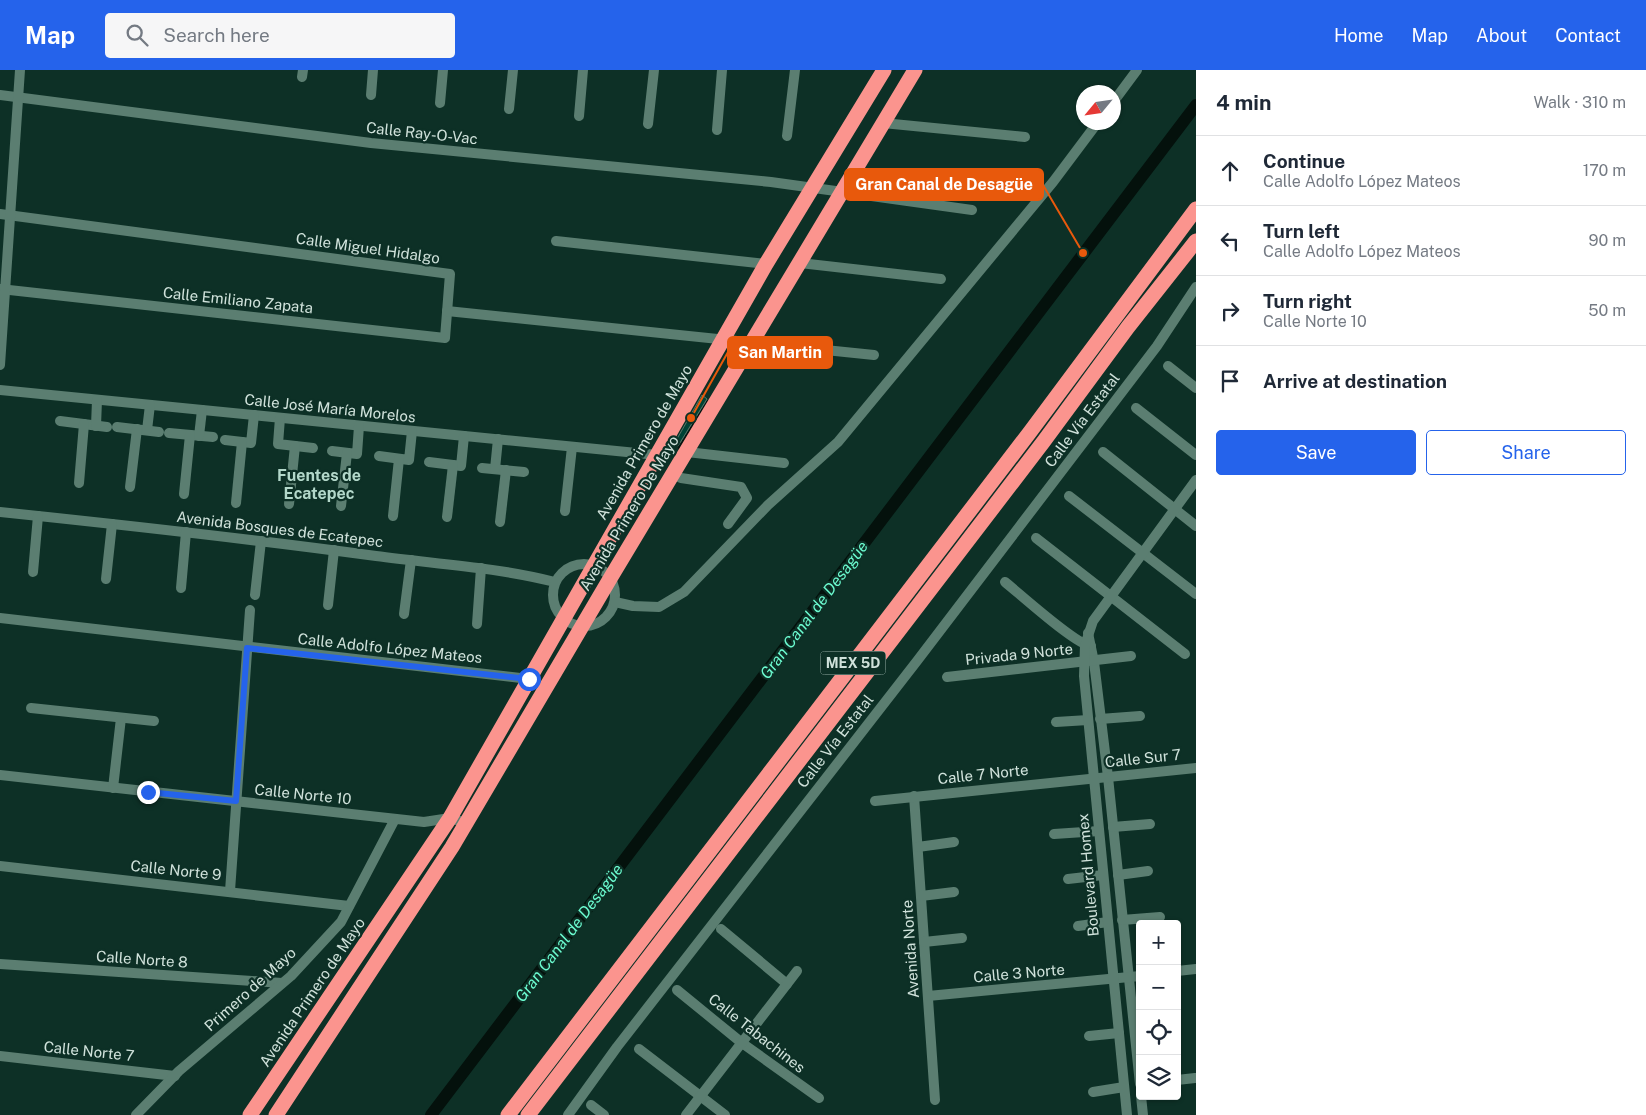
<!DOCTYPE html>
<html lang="en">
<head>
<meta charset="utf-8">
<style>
	:root { --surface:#fff; --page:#f6f6f7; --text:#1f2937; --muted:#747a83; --line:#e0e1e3; --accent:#2563eb }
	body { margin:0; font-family:"Public Sans",sans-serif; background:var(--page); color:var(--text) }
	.controls { position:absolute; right:15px; bottom:15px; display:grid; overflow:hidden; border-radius:5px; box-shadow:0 1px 4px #0004 }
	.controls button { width:45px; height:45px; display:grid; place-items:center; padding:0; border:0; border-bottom:1px solid var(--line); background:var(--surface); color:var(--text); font:25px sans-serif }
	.compass { position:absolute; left:1076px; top:15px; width:45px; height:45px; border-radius:50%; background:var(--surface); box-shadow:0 1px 4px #0004; rotate:241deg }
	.stop { position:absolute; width:15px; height:15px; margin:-11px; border:4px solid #2563eb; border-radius:50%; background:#fff }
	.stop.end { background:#2563eb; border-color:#fff; box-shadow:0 1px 5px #0008 }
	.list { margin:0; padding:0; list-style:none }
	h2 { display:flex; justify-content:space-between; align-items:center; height:65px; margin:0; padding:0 20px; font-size:21px }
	h2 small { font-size:16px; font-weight:400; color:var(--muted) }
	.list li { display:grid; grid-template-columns:32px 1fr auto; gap:15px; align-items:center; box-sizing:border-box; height:70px; padding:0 20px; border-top:1px solid var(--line) }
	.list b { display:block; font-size:19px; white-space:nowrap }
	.list p { margin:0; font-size:16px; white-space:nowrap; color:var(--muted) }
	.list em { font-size:16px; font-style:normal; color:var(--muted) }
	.actions { display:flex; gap:10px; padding:15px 20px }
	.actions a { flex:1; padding:11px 0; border:1px solid var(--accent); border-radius:5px; text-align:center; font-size:18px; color:var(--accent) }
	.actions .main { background:var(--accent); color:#fff }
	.icon { flex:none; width:28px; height:28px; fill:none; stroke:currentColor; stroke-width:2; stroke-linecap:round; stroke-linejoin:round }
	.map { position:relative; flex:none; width:1196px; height:1045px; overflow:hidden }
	header { display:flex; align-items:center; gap:30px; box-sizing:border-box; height:70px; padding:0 25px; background:var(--accent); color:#fff }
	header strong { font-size:24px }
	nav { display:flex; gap:28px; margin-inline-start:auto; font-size:18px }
	.search { width:350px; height:45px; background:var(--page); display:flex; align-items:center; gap:12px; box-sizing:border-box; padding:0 18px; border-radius:5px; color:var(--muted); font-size:19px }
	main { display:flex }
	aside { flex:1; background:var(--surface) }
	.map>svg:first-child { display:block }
</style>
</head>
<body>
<header>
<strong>Map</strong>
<div class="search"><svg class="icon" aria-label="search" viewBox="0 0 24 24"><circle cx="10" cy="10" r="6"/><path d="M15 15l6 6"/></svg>Search here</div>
<nav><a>Home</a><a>Map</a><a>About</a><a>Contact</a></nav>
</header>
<main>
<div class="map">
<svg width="1196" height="1045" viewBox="0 0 1196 1045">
	<defs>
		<filter id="shadow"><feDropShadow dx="4" dy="4" stdDeviation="0" flood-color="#0009"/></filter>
	</defs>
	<rect width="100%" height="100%" fill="#0d3026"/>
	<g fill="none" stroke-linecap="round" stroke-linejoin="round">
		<path stroke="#04110c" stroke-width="12" d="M431,1045l765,-1010"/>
	</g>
	<path fill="#044334" stroke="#54776a" filter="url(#shadow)" d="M702,325l5,4 -29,47 -4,-2z"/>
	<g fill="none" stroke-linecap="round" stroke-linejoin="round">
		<g stroke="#5b7e71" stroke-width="10">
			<path d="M302,7l1,-7"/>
			<path d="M0,25l371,48 400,39 201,28"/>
			<path d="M371,25l2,-25"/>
			<path d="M1114,31l23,-31"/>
			<path d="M440,33l3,-33"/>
			<path d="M509,39l4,-39"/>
			<path d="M579,46l4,-46"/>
			<path d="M883,53l142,14"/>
			<path d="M648,54l6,-54"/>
			<path d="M717,60l5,-60"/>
			<path d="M787,66l8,-66"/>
			<path d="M0,144l450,60 -5,64 -445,-49"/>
			<path d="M556,171l210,23"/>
			<path d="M800,193l141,16"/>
			<path d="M447,241l427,44"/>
			<path d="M0,295l20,-295"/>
			<path d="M1168,296l28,22"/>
			<path d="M0,320l657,65"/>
			<path d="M1136,338l60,47"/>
			<path d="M280,348l-2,26 35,4"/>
			<path d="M60,351l47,6"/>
			<path d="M96,356l1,-26"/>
			<path d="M117,357l42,5"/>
			<path d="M147,360l3,-25"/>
			<path d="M169,363l44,4"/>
			<path d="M199,366l3,-26"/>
			<path d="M225,370l26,3 3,-28"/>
			<path d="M332,381l25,3 2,-28"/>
			<path d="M687,382l97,11"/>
			<path d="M1103,382l93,74"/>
			<path d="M379,386l30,4 3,-29"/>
			<path d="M429,392l32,4 3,-30"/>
			<path d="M482,398l42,4"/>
			<path d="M495,399l3,-30"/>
			<path d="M673,404l8,4 60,9 6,11 -19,26"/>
			<path d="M79,413l5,-59"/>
			<path d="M130,417l7,-58"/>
			<path d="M184,424l6,-59"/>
			<path d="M1069,426l127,98"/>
			<path d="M236,433l6,-61"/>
			<path d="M289,434l6,-58"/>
			<path d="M341,436l6,-53"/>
			<path d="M565,441l7,-64"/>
			<path d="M0,442c125,13 251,27 376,44 60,8 120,11 179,26"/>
			<path d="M393,446l6,-57"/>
			<path d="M447,447l6,-52"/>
			<path d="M500,452l6,-52"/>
			<path d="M1036,468l149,116"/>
			<circle cx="584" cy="525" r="31"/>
			<path d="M33,502l5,-56"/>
			<path d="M106,509l6,-55"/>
			<path d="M1005,512c15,12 71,63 86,64"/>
			<path d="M181,518l5,-56"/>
			<path d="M255,525l6,-54"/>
			<path d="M615,532l18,4 26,1 25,-15 84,-87 70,-63 215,-260 45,-60"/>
			<path d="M328,535l6,-55"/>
			<path d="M404,544l7,-54"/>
			<path d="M0,548l529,61"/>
			<path d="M477,554l4,-56"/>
			<path d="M1088,563l6,29 14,115 32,307"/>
			<path d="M947,607l184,-21"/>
			<path d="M31,638l123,13"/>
			<path d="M1100,649l40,-3"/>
			<path d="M1056,652l32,-2"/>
			<path d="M0,705l424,47 26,-4 16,5"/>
			<path d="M113,718l8,-70"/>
			<path d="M914,726l21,304"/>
			<path d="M875,731l321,-33"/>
			<path d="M1113,757l37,-3"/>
			<path d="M1054,764l45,-3"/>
			<path d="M918,777l36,-5"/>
			<path d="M0,796l349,40"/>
			<path d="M1118,805l30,-4"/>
			<path d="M1068,809l35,-4"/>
			<path d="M230,821l20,-281"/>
			<path d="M921,826l33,-4"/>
			<path d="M1122,850l38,-3"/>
			<path d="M1078,856l30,-4"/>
			<path d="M721,859l66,55"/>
			<path d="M924,872l38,-4"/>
			<path d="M0,894l282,19"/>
			<path d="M1177,901l19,-2"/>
			<path d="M677,920l65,53 77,55"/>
			<path d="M928,926l212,-20"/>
			<path d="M1089,966l30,-3"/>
			<path d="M639,979l86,66"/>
			<path d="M0,986l175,20"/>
			<path d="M1177,1010l18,-2"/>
			<path d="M1093,1022l31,-5"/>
			<path d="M1141,1026l2,19"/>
			<path d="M591,1035l13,10"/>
			<path d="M136,1045l43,-44 112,-95 50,-54 54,-103"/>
			<path d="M568,1045l49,-68 300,-386 240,-315 39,-59"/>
			<path d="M686,1045l111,-144"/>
			<path d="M1127,1045l-43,-439 1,-31 8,-24 103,-141"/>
		</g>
		<g stroke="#fb948e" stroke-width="15">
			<path d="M250,1045l200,-297 316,-554 118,-194"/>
			<path d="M276,1045l176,-268 159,-270 304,-507"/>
			<path d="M508,1045l522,-683 166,-223"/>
			<path d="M528,1045l516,-674 84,-114 68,-86"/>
		</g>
	</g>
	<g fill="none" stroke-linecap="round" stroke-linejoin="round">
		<path stroke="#2563eb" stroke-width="6" d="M148,722l88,9 11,-153 282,31"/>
	</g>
	<g text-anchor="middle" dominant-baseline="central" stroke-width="4.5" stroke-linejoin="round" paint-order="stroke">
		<rect fill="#0d3026" stroke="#96ada5" stroke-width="1" x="820.5" y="581.5" width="65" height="23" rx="4"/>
		<g font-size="14" font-weight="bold" fill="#d0e2db">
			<text x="853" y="593">MEX 5D</text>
		</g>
		<g font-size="15" fill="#d0e2db" stroke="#0d3026">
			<text transform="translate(422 63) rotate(6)">Calle Ray-O-Vac</text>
			<text transform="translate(368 178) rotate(8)">Calle Miguel Hidalgo</text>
			<text transform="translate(238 230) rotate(6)">Calle Emiliano Zapata</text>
			<text transform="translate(330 338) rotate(6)">Calle José María Morelos</text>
			<text transform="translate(1082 350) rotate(-53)">Calle Vía Estatal</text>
			<text transform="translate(644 372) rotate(-60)">Avenida Primero de Mayo</text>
			<text transform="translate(629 443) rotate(-59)">Avenida Primero De Mayo</text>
			<text transform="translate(280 459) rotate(7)">Avenida Bosques de Ecatepec</text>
			<text transform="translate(390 578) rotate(6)">Calle Adolfo López Mateos</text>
			<text transform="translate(1019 584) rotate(-6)">Privada 9 Norte</text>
			<text transform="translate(835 671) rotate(-52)">Calle Vía Estatal</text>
			<text transform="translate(1143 688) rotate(-6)">Calle Sur 7</text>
			<text transform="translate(983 704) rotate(-6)">Calle 7 Norte</text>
			<text transform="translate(303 724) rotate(6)">Calle Norte 10</text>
			<text transform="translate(176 800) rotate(6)">Calle Norte 9</text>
			<text transform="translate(1088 805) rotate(-95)">Boulevard Homex</text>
			<text transform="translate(910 879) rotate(-94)">Avenida Norte</text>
			<text transform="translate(142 889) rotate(4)">Calle Norte 8</text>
			<text transform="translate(1019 903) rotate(-5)">Calle 3 Norte</text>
			<text transform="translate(250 919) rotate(-42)">Primero de Mayo</text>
			<text transform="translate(312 922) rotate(-56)">Avenida Primero de Mayo</text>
			<text transform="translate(757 963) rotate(38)">Calle Tabachines</text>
			<text transform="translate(89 981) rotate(6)">Calle Norte 7</text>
		</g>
		<g font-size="16" font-weight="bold" fill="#b3d8ca" stroke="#0d3026">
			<text x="319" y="405">Fuentes de<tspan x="319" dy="18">Ecatepec</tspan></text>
		</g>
		<g font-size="16" font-style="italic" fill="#6cfbd0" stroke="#0d3026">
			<text transform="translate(814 540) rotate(-53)">Gran Canal de Desagüe</text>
			<text transform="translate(569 863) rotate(-53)">Gran Canal de Desagüe</text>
		</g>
	</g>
	<path fill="none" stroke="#e8590c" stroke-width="2" d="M1083 183L1043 115M691 348L728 282"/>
	<g fill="#e8590c" stroke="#0d3026" stroke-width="2">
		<circle cx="1083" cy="183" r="5"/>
		<circle cx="691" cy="348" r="5"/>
	</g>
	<g fill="#e8590c" stroke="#e8590c" stroke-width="2">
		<rect x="845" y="99" width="198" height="31" rx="5"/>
		<rect x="728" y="267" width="104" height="31" rx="5"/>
	</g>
	<g font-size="16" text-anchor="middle" font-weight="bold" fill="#fff">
		<text x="944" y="120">Gran Canal de Desagüe</text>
		<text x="780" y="288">San Martin</text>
	</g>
</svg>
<div class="controls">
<button>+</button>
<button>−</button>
<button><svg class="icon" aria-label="locate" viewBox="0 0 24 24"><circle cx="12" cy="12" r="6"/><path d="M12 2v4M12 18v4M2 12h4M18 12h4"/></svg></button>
<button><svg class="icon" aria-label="layers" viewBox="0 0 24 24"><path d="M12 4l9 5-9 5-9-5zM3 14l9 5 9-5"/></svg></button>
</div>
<svg class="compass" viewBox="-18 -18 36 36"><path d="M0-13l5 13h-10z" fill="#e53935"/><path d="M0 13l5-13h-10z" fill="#747a83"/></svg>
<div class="stop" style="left:529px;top:609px"></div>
<div class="stop end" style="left:148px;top:722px"></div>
</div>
<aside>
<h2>4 min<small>Walk · 310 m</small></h2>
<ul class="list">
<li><svg class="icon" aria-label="ahead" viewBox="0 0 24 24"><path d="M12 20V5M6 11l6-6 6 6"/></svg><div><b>Continue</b><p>Calle Adolfo López Mateos</p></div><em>170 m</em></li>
<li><svg class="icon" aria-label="left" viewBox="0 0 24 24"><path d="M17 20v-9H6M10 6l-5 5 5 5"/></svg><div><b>Turn left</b><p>Calle Adolfo López Mateos</p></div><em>90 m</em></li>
<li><svg class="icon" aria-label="right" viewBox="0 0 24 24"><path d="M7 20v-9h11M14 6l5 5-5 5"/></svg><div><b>Turn right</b><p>Calle Norte 10</p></div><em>50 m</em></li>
<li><svg class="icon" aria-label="arrive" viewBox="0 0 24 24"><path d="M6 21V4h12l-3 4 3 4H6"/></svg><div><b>Arrive at destination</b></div></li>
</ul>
<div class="actions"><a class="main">Save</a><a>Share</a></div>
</aside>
</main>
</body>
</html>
